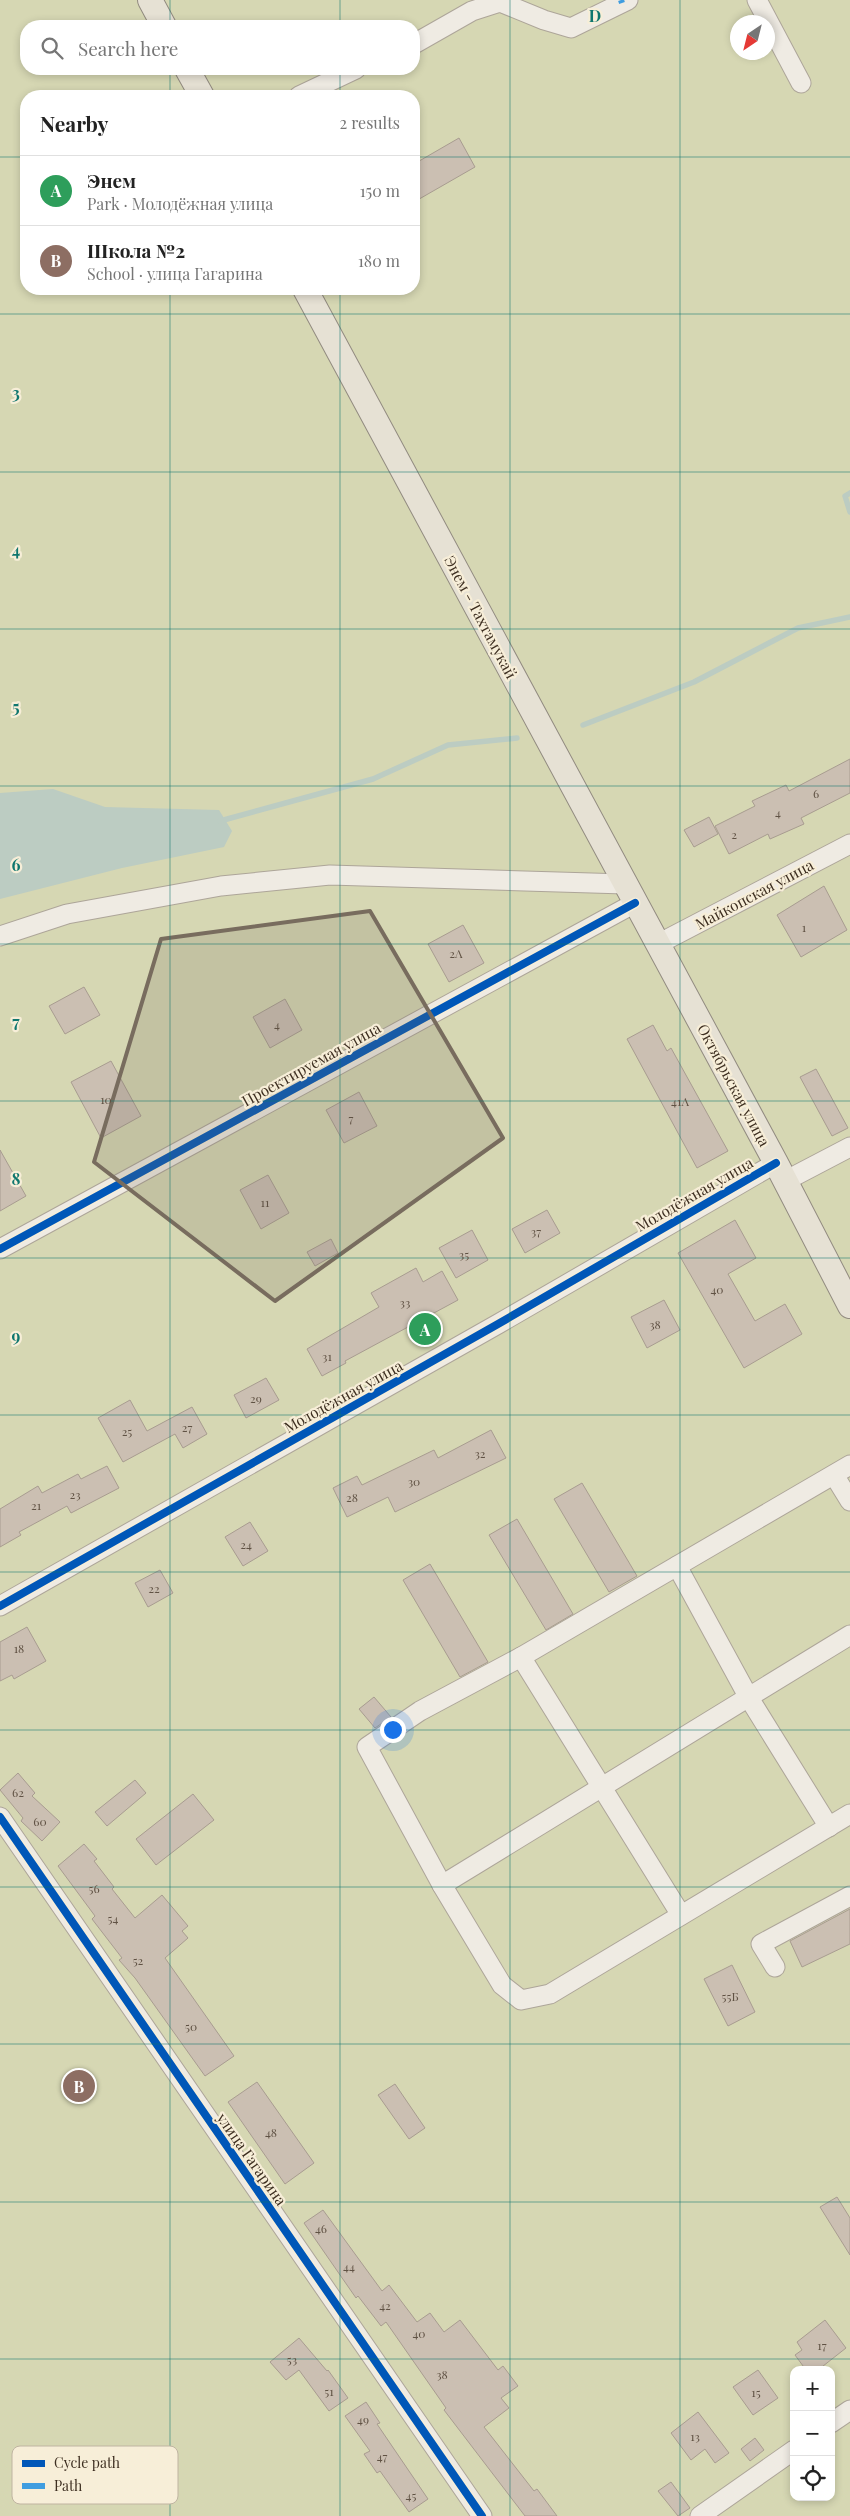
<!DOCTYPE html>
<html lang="en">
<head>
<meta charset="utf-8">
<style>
	:root { --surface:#fff; --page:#f2f2f2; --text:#222; --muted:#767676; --line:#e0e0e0; --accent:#786c5e }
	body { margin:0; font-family:"Playfair Display",serif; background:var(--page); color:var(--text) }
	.controls { position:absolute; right:15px; bottom:15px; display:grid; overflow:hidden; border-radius:10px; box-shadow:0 2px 8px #0003 }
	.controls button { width:45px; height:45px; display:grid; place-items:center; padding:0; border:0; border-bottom:1px solid var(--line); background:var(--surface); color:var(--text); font:25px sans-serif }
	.compass { position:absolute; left:730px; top:15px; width:45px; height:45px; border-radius:50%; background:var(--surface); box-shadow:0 2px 8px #0003; rotate:215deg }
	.you { position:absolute; left:392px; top:1729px; width:18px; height:18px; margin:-12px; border:4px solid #fff; border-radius:50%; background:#1a73e8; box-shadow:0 0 0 8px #1a73e833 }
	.badge { display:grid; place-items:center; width:32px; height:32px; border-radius:50%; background:var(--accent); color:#fff; font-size:16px; font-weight:700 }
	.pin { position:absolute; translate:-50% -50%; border:2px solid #fff; box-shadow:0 1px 5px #0006 }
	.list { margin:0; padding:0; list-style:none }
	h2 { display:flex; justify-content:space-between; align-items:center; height:65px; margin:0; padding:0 20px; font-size:21px }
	h2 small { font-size:16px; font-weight:400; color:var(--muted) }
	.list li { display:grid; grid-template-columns:32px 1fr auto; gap:15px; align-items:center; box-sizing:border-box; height:70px; padding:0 20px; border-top:1px solid var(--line) }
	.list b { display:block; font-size:19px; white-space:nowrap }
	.list p { margin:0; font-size:16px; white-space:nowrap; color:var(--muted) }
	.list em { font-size:16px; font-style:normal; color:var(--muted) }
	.icon { flex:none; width:28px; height:28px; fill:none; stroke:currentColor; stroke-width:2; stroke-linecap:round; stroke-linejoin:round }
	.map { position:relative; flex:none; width:850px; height:2516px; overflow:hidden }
	.search { position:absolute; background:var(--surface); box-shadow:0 2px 8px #0003; left:20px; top:20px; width:400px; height:55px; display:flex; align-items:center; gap:12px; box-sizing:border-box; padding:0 18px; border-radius:20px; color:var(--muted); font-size:19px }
	.panel { position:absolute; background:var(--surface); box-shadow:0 2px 8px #0003; left:20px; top:90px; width:400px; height:205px; border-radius:20px }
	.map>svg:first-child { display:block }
</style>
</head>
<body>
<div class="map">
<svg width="850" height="2516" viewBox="0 0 850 2516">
	<rect width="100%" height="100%" fill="#e7e0d1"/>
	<path fill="#d6d7b3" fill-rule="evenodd" d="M0,0h850v2516h-850zM738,22h30v30h-30zM26,26h388v43h-388zM26,96h388v193h-388zM794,2370h37v127h-37z"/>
	<path fill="#bcccc2" d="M53,789l52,18 114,3 13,21 -8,16 -102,21 -122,31v-106z"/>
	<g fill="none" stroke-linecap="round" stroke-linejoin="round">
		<g stroke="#bcccc2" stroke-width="5.5">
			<path d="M850,493l-5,3 5,16"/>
			<path d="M583,725l111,-43 104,-54 52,-11"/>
			<path d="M220,821l153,-42 75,-34 69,-7"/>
		</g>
	</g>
	<g fill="#cbbfb2" stroke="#a89c90">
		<path d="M459,138l16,29 -61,35v-38z"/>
		<path d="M850,759v34l-49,25 3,6 -34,15 -2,-5 -39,20 -14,-28 40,-20 -3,-5 34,-16 3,6z"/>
		<path d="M709,817l9,17 -24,13 -10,-17z"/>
		<path d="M824,886l23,44 -46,27 -24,-42z"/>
		<path d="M463,925l21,38 -35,19 -21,-38z"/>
		<path d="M84,987l16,28 -35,19 -16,-28z"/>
		<path d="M285,999l17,31 -32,18 -17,-31z"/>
		<path d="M653,1025l14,26 4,-3 57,103 -31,17 -70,-129z"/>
		<path d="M111,1061l30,55 -40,22 -30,-56z"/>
		<path d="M816,1069l32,59 -16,8 -32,-59z"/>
		<path d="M359,1092l18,34 -33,17 -18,-33z"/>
		<path d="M0,1150l26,46 -26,15z"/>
		<path d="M268,1175l21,38 -28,16 -21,-39z"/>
		<path d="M547,1210l13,23 -35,20 -13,-24z"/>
		<path d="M735,1220l21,38 -28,16 27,47 30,-17 17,30 -58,34 -66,-115z"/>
		<path d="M472,1230l16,30 -32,18 -17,-30z"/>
		<path d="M331,1239l7,14 -23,13 -8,-14z"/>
		<path d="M416,1268l7,14 19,-11 16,29 -113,61 1,2 -24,13 -15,-27 72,-42 -8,-14z"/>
		<path d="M664,1300l16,30 -33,18 -16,-31z"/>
		<path d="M266,1378l13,22 -33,18 -12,-23z"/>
		<path d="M130,1400l17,31 45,-24 15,27 -24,14 -8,-14 -52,28 -25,-44z"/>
		<path d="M491,1430l15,28 -111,54 -7,-15 -41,20 -14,-29 24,-12 5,9 72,-35 4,8z"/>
		<path d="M107,1466l12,22 -48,25 -4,-7 -48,26 2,3 -21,12v-38l38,-23 4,7 36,-19 3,5z"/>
		<path d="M582,1483l55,93 -28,16 -55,-93z"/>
		<path d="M517,1519l56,95 -27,16 -57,-95z"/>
		<path d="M250,1522l18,29 -25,15 -18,-29z"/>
		<path d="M430,1564l58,98 -28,15 -57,-97z"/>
		<path d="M160,1570l13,23 -25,14 -13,-24z"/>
		<path d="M27,1627l19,34 -32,18 -2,-4 -12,6v-39z"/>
		<path d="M374,1697l17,20 -16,11 -16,-19z"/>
		<path d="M18,1773l17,20 -3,3 28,26 -18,19 -21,-20 2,-3 -23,-28z"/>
		<path d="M135,1780l11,13 -39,33 -12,-14z"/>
		<path d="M193,1794l21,26 -58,45 -20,-26z"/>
		<path d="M84,1844l13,15 -3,2 20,26 -2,2 23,29 27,-23 26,31 -6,5 6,7 -23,20 69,98 -29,20 -70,-98 -16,-18 3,-2 -30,-39 3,-3 -37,-50z"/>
		<path d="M850,1909v35l-48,23 -12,-26z"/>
		<path d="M732,1965l23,47 -27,14 -24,-47z"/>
		<path d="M257,2082l57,81 -29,21 -57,-82z"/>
		<path d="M395,2084l30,44 -16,11 -31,-44z"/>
		<path d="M837,2197l13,21v37l-30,-48z"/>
		<path d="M323,2210l59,81 7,-6 28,37 13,-9 14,19 16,-12 38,50 5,-4 15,20 -17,12 8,10 -25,19 50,64 3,-2 20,27h-32l-81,-106 2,-2 -60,-86 -5,4 -23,-30 -2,2 -52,-75z"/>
		<path d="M825,2320l21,28 -28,22h-12l-11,-15 7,-5 -5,-8z"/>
		<path d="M299,2338l28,33 1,-1 20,28 -19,13 -30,-41 -13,10 -16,-18z"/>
		<path d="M758,2370l20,28 -25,17 -20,-28z"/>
		<path d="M366,2402l14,21 -3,1 51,75 -19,13 -29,-41 -3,2 -13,-19 6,-3 -25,-35z"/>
		<path d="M698,2412l31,41 -14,10 -10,-14 -14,11 -20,-27z"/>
		<path d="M755,2438l9,12 -14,11 -9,-12z"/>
		<path d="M671,2482l19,26 -12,8 -20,-25z"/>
	</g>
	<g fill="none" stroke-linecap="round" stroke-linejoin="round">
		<defs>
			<g id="minor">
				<path d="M757,0l44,83"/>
				<path d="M414,44l58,-33 28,-9 44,18 27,8 57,-28"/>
				<path d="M299,96l57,-27"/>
				<path d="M0,936l67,-22 154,-28 109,-11 295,9"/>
				<path d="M658,944l192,-100"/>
				<path d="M785,1181l65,-34"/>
				<path d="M0,1249l635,-346"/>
				<path d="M850,1465l-329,192 -101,54 -53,36 75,138 60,100 19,15 29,-6 300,-180"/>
				<path d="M834,1475l16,26"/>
				<path d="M677,1566l72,132 80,129"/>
				<path d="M0,1606l498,-282 278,-161"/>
				<path d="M521,1657l160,258"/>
				<path d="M0,1817l482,699"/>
				<path d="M442,1885l408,-250"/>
				<path d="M775,1967l-14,-23 89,-48"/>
				<path d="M831,2423l19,-13"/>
				<path d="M700,2516l94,-66"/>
			</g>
			<g id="major">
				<path d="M150,0l14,26"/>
				<path d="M187,69l15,27"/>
				<path d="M305,289l471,874 74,143"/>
			</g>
		</defs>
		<use href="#minor" stroke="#ada599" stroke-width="21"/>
		<use href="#major" stroke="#928b80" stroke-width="26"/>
		<use href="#minor" stroke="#efebe3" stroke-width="19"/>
		<use href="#major" stroke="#e6e1d4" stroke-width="24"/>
		<path stroke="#3f9de0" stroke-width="6" stroke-dasharray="12 6" stroke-linecap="butt" d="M621,0l1,3"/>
		<defs>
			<g id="cycleway">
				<path d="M0,1249l635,-346"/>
				<path d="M0,1606l498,-282 278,-161"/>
				<path d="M0,1817l482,699"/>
			</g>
		</defs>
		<use href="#cycleway" stroke="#f7eed8" stroke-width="11"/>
		<use href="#cycleway" stroke="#0057b8" stroke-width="8"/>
	</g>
	<path fill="#786c5e" fill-opacity="0.2" stroke="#786c5e" stroke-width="4" stroke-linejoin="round" d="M370,911l133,227 -228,163 -181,-139 67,-223z"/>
	<path fill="none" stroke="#0f766e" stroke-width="1" stroke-opacity="0.55" d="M170,0v26M340,0v26M510,0v2516M680,0v2516M170,69v27M340,69v27M0,157h26M414,157h436M170,289v2227M340,289v2227M0,314h850M0,472h850M0,629h850M0,786h850M0,944h850M0,1101h850M0,1258h850M0,1415h850M0,1572h850M0,1730h850M0,1887h850M0,2044h850M0,2202h850M0,2359h850"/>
	<g text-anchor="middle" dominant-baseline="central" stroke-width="4.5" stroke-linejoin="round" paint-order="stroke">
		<g font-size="12" fill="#605244">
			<text x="816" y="793">6</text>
			<text x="778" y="812">4</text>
			<text x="734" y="834">2</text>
			<text x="804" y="927">1</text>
			<text x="456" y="953">2А</text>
			<text x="277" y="1024">4</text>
			<text x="106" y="1099">10</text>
			<text x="680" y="1101">41А</text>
			<text x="351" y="1118">7</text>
			<text x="265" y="1202">11</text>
			<text x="536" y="1231">37</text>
			<text x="464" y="1254">35</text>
			<text x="717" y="1289">40</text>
			<text x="405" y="1302">33</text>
			<text x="655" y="1324">38</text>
			<text x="327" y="1356">31</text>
			<text x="256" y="1398">29</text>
			<text x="187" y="1427">27</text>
			<text x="127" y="1431">25</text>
			<text x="480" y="1453">32</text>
			<text x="414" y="1481">30</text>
			<text x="75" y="1494">23</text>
			<text x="352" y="1497">28</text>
			<text x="36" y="1505">21</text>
			<text x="246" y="1544">24</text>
			<text x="154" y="1588">22</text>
			<text x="19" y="1648">18</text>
			<text x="18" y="1792">62</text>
			<text x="40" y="1821">60</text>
			<text x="94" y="1888">56</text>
			<text x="113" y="1918">54</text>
			<text x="138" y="1960">52</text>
			<text x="730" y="1996">55Б</text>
			<text x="191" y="2026">50</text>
			<text x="271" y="2132">48</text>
			<text x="321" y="2228">46</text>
			<text x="349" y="2266">44</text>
			<text x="385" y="2305">42</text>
			<text x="419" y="2333">40</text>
			<text x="822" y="2345">17</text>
			<text x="292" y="2359">53</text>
			<text x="442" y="2374">38</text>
			<text x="329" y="2391">51</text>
			<text x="756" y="2392">15</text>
			<text x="363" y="2419">49</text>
			<text x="695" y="2436">13</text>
			<text x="382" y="2456">47</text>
			<text x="411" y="2495">45</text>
		</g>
		<g font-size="15" fill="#3d2e20" stroke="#f7eed8">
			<text transform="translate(481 617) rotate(62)">Энем - Тахтамукай</text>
			<text transform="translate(754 894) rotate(-28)">Майкопская улица</text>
			<text transform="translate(311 1064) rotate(-29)">Проектируемая улица</text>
			<text transform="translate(734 1085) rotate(62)">Октябрьская улица</text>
			<text transform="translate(694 1194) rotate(-30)">Молодёжная улица</text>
			<text transform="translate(343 1396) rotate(-29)">Молодёжная улица</text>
			<text transform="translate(252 2159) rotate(55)">улица Гагарина</text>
		</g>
	</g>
	<rect x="12" y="2446" width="166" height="58" rx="8" fill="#f7eed8" stroke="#bfb4a1" stroke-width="1"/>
	<rect x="22" y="2460" width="23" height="7" fill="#0057b8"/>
	<rect x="22" y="2483" width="23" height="6" fill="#3f9de0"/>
	<g font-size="14" fill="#3d2e20">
		<text x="54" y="2468">Cycle path</text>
		<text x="54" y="2491">Path</text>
	</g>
	<g font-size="16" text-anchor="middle" font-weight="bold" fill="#0f766e" stroke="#f7eed8" stroke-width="4.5" stroke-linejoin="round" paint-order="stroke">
		<text x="595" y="22">D</text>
		<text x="16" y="399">3</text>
		<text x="16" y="556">4</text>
		<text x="16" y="713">5</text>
		<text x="16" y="871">6</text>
		<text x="16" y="1028">7</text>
		<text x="16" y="1185">8</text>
		<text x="16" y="1342">9</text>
	</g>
</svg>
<div class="controls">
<button>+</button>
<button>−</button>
<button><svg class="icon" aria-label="locate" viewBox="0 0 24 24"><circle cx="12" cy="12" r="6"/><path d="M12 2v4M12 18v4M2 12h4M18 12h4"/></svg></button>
</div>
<svg class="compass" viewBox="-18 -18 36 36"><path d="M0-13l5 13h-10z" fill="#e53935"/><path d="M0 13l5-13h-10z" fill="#767676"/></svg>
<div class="you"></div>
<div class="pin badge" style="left:425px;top:1329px;background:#2e9e5b">A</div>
<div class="pin badge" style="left:79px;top:2086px;background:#8d6e63">B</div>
<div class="search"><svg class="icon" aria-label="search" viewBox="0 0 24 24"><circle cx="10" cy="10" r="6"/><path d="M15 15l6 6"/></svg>Search here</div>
<section class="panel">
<h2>Nearby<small>2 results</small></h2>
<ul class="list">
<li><span class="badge" style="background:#2e9e5b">A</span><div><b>Энем</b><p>Park · Молодёжная улица</p></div><em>150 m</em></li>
<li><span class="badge" style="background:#8d6e63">B</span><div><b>Школа №2</b><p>School · улица Гагарина</p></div><em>180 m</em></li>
</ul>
</section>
</div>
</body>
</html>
